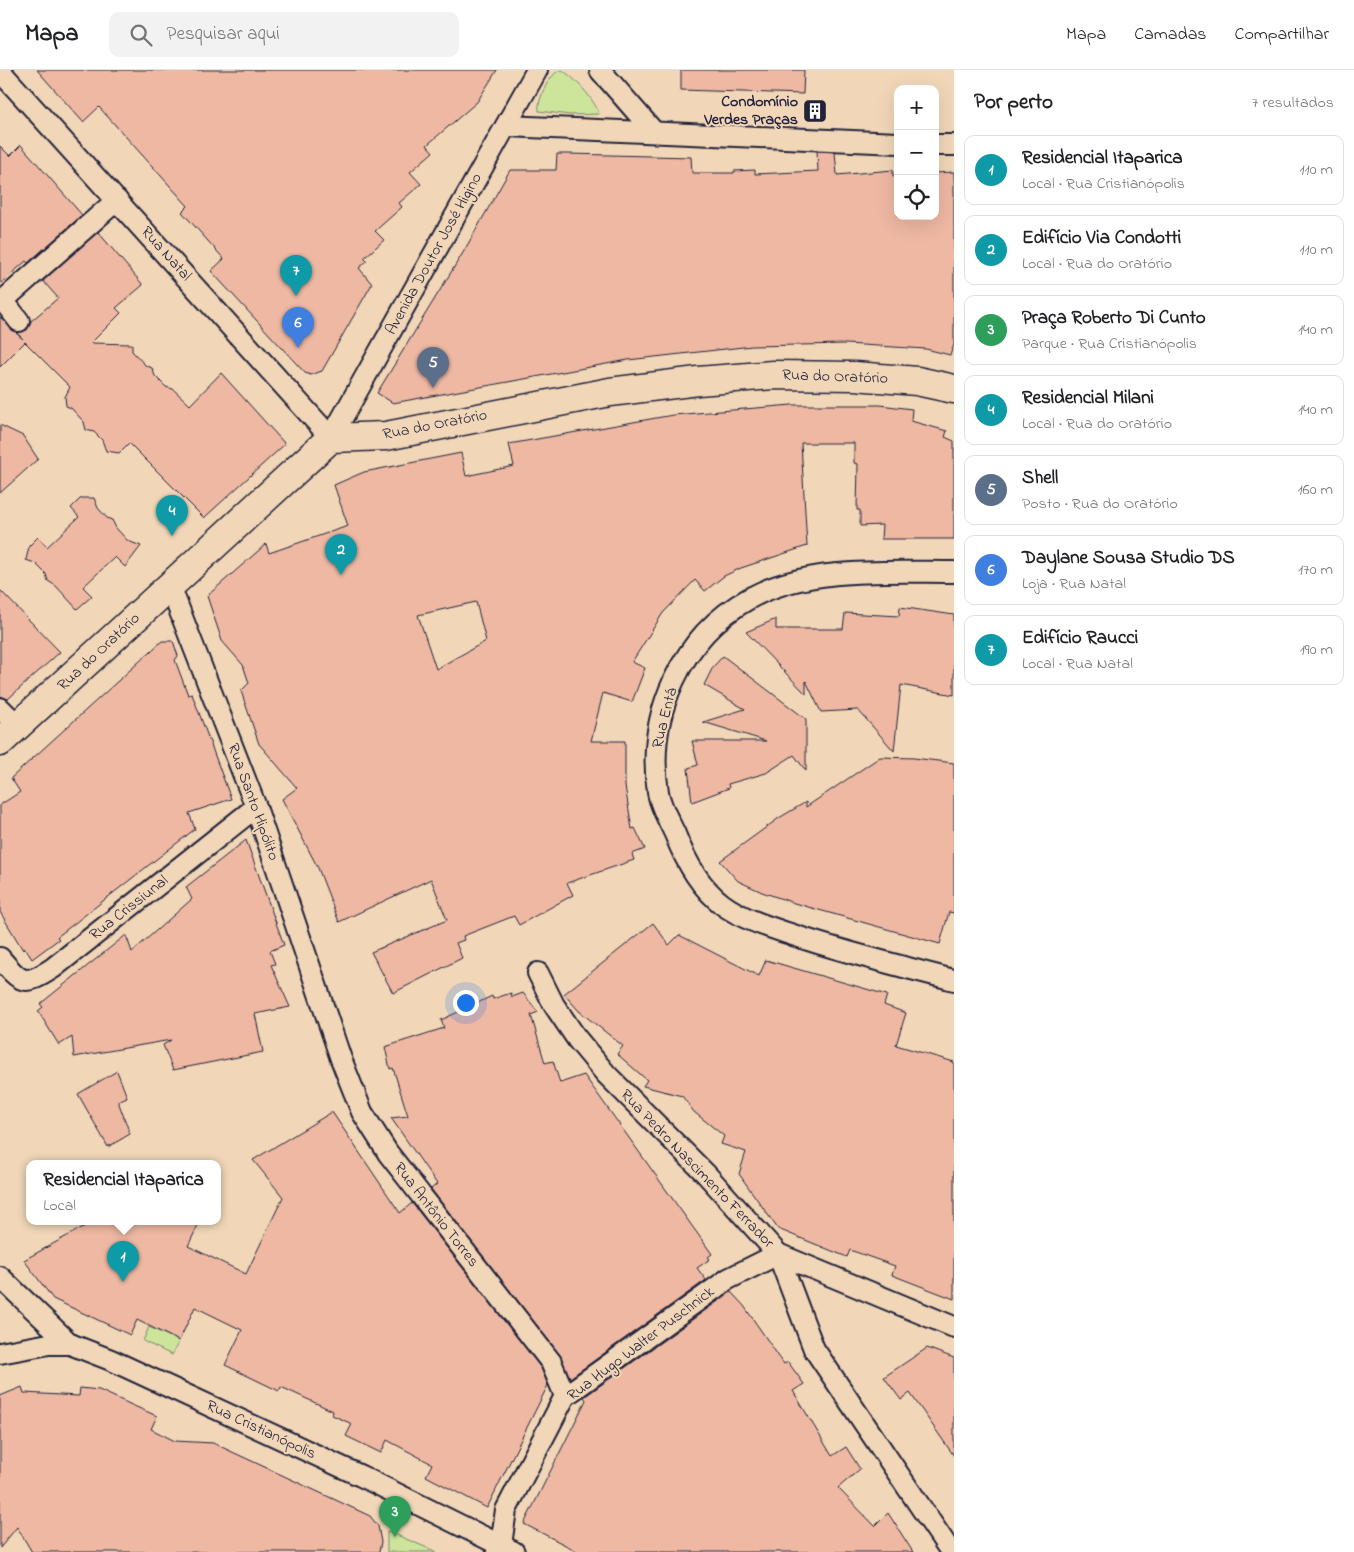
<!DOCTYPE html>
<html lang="pt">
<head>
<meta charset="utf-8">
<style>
	:root { --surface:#fff; --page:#f2f2f2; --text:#202124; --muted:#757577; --line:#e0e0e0; --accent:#22223b }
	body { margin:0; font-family:"Indie Flower",sans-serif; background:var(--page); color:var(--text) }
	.controls { position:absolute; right:15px; top:15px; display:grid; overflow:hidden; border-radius:10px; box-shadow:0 5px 20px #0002 }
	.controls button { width:45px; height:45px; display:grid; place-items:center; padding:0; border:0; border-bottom:1px solid var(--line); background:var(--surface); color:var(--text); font:25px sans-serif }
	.you { position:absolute; left:465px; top:932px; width:18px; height:18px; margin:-12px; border:4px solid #fff; border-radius:50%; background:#1a73e8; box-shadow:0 0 0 8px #1a73e833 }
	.badge { display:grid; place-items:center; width:32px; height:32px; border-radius:50%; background:var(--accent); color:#fff; font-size:16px; font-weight:700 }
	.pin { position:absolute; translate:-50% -41px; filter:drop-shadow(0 1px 2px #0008) }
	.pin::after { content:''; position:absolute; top:26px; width:18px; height:15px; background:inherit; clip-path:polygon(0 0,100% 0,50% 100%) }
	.popup { position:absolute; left:26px; top:1090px; width:195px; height:65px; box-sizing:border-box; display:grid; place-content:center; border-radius:10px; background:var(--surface); filter:drop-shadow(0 1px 4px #0005); font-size:16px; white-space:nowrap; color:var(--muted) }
	.popup b { font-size:19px; color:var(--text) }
	.popup::after { content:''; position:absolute; left:50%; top:100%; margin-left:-10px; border:10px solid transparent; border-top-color:var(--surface) }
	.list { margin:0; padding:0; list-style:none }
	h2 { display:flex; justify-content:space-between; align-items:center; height:65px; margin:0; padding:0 20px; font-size:21px }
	h2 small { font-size:16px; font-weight:400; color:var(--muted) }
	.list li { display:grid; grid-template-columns:32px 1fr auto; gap:15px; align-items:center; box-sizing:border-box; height:70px; margin:0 10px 10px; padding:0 10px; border:1px solid var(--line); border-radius:10px }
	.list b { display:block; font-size:19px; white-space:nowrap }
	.list p { margin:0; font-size:16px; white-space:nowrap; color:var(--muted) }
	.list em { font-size:16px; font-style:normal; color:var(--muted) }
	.icon { flex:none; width:28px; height:28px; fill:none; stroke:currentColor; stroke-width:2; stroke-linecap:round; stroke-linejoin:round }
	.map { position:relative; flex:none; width:954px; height:1482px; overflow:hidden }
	header { display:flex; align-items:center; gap:30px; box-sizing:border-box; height:70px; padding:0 25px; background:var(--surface); border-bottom:1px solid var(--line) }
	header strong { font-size:24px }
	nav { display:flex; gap:28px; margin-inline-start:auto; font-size:18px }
	.search { width:350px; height:45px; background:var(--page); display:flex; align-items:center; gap:12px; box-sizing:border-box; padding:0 18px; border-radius:10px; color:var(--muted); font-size:19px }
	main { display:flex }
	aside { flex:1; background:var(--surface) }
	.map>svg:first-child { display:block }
</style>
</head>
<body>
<header>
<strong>Mapa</strong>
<div class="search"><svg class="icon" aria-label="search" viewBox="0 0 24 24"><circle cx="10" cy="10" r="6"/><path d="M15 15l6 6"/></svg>Pesquisar aqui</div>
<nav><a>Mapa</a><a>Camadas</a><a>Compartilhar</a></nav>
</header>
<main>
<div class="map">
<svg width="954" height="1482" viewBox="0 0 954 1482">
	<rect width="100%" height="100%" fill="#f1d7b8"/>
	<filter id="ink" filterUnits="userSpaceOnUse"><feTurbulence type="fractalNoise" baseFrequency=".02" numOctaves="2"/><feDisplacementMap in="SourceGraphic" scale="10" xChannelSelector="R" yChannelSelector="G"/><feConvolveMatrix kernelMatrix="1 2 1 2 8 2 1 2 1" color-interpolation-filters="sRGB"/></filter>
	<g filter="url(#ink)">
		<g fill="#cce59b" stroke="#77846b">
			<path d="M562,0c13,8 33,30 37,44l-29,1 -31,-4c-2,-11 11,-40 23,-41z"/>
			<path d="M149,1257l30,14 -7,14 -29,-14z"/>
			<path d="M387,1461l50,21h-50z"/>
		</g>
		<g fill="#eeb8a3" stroke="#22223b" fill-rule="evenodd">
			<path d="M37,0h460l-20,32 -50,43 6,7 -23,20 11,12 -22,19 3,4 -27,24 9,9 -20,18 3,3 -8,7 13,16 -50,87 -11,4 -6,-2 -94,-102 13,-12 -42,-47 6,-6 -89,-99 -16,15z"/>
			<path d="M681,0h123l-1,24 -122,-4z"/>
			<path d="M21,75l61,70 -54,48 -2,-2 -26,23v-138l10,10z"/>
			<path d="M817,81l18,1 2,23 56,-5v6h5v40h37v-43l19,-1v173l-4,10 -24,-6 -80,-5 -94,2 -124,14 -235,43 -16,-10 87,-142 46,-81h46l1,-16h12l122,3 1,16h42v-2l21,-1v4l63,-3z"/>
			<path d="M98,162l45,53 -27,23 5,5 -30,30 41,1v7l13,14 7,3 3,8 11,11 7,2 17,16 31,-32 64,71 -81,74 -75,-75 -10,10 -13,-2 -4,-11 -8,-8 -8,-2 -2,-8 -13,-14 -5,-2 -1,-9 5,-10 -45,-45 -25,25v-50l23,22 -7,-6 11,-3 4,-9 27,-23 -15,-17z"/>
			<path d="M792,335h88l32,4 -1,12 36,10 -2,6 9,4v98h-73l1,-14 -22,1v-16h-3l1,-46 -4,-1v-20h-53l6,103 -66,22 -17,8 -19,15 -10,-11 -32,33 -31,49 13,6 -13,34 -29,-9 -12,48h34v45l7,43 3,-1 10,21 -13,5 2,6 -67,23 6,12 -54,30 -5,-9 -51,20 1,4 -8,3 6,15 -69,35 -22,-41 76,-32 -16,-41 -92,43 -21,-54 -36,-69 15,-11 -38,-44 -18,-53 8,-8 -6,-18 -21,-24 -15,-45 59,-52 3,9 79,-27 -14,-41 30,-13 97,-19 5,23 48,-10 -5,-22 164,-29zM476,532l10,39 -50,28 -18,-54z"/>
			<path d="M0,355l23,11 15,23 -38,34z"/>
			<path d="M81,428h13l4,10 9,10 5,2 4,8 12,13 13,5 -16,21 -10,-10 -32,30 9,9 -15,13 -21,-23 -8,-5 -2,-7 -11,-11 -9,-3 3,-14 9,-9 9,10 32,-30 -8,-9z"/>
			<path d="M0,520l60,62 -52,47 -8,-3z"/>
			<path d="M900,537l54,8v80l-53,-10 -7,66 -36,-41 -37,2 -15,-31v13l-60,-62 30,-13v10h67l2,-16 54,3z"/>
			<path d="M162,571h11l5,15 -3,4 13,35 4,-1 39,105 -42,14 6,16 -138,108 2,2 -27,20 -7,-11 -2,2 -23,-38v-107l20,-13 -9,-14z"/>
			<path d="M723,586l83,63v52l-12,-16 -28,18 -38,11 1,4 -37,14 -4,-34 10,-3 -6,-24h74l-63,-19 42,-13 -41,-24 9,-18z"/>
			<path d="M880,687l34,1 40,5v150l-5,-1 -9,32 -146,-41 -32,-11 -24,-11 -18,-20 59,-43 27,-16v5z"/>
			<path d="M246,770l38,105 -14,6 5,13 -4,1 19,42 -35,7 8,38 -90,18 -10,-25 8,-5 -97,17 -2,-20 -13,8 -21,-34 5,-4 -3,-3 86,-69 6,17 60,-53 -6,-12z"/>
			<path d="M653,853l16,22 10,-10 80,41 7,-16 121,35 -3,10 22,8 -10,32 58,17v237l-62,-24 3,-9 -45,-16 -3,7 -69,-28 -39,-55 7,-22 -25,-8 3,-8 -30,-24 -12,-16 -39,-10 4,-6 -30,-26 6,-8 -44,-35 -15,-17z"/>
			<path d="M511,923l1,4 11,-4 15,19 -7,3 14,48 8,-2 7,22 24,-8 128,179 -4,3 2,2 -13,9 9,12 -136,98 -10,-23 -129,-166 6,-5 -46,-66 17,-2 -15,-48 -3,1 -5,-22 59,-19 -3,-8 51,-24 1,3z"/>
			<path d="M117,1001l10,26 -9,4 12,33 -22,13 -30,-53z"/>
			<path d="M332,1042l68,101 12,-10 129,165 7,17 -61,123 -61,-32 6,-12 -45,-24 -6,13 -35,-17 6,-12 -20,-9 1,-4 -52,-24 -2,4 -54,-26 17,-35 -47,-23 -16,34 -42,-21 -7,15 -77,-36 -29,-39 70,-39h106l-12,25 58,28 37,-77 -30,-37z"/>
			<path d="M731,1222l13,14 40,58 4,-2 16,22 -11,7 39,65 14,-9 14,22 -22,19 37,38 13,-13 25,39h-334l-55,-28 62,-124 -2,-3z"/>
			<path d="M927,1278l27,10v98l-44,-63 -9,7 -17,-23z"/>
			<path d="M22,1317l2,6 55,3 1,-8 19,2 35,16 23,10 -6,13 24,12 38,2 157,73 8,10 3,16 -2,10h-347l-15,-25 -17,21v-152z"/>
		</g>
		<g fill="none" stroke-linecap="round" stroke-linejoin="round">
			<defs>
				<g id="street">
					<path d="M600,0l54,62"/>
					<path d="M0,1l331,367 206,-368"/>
					<path d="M506,56l392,17"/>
					<path d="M935,75h19"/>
					<path d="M19,251l-14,-18 1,-5 111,-98"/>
					<path d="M954,502c-64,0 -147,-6 -204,26 -69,38 -104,118 -92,194 2,14 11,29 17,42 10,26 24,52 47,70 20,15 47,23 71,31 53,18 107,31 161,45"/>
					<path d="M170,516l86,221 85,252 21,53 26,41 163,209 14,34"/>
					<path d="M0,638l18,18"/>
					<path d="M0,888c21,25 24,29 53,10l203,-161"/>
					<path d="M538,903l16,32 23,34 29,35 100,100 72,80 36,95 137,203"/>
					<path d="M0,1207l70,67"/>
					<path d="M0,1283l49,-9h21l41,16 250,116 153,76"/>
					<path d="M497,1482l4,-7 5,-35 59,-114 163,-117 50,-25 176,73"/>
				</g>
				<path id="secondary" d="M0,672l331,-304 55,-2 224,-44 88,-11 75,-6 82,1 62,5 37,8"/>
			</defs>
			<use href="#street" stroke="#22223b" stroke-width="24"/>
			<use href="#secondary" stroke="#22223b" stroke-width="31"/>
			<use href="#street" stroke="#f1d7b8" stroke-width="20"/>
			<use href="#secondary" stroke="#f1d7b8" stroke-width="28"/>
		</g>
	</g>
	<defs>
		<symbol id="building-square" viewBox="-11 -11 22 22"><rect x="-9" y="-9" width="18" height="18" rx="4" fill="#22223b" stroke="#f1d7b8"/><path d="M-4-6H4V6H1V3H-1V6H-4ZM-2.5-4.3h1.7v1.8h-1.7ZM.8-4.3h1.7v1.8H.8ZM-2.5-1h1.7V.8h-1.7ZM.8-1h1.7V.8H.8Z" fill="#fff"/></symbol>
	</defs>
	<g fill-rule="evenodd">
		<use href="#building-square" x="801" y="27" width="28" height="28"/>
	</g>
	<g text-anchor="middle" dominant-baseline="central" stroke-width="4" stroke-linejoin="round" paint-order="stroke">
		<g font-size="16" font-weight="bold" fill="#22223b" stroke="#f1d7b8" text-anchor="end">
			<text x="798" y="32">Condomínio<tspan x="798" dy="18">Verdes Praças</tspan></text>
		</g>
		<g font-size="16" fill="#22223b" stroke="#f1d7b8">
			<text transform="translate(166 184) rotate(48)">Rua Natal</text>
			<text transform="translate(434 184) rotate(-61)">Avenida Doutor José Higino</text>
			<text transform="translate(835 307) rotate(2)">Rua do Oratório</text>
			<text transform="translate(435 355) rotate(-11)">Rua do Oratório</text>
			<text transform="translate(99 582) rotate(-43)">Rua do Oratório</text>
			<text transform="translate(665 648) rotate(-76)">Rua Entá</text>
			<text transform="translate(253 732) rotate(70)">Rua Santo Hipólito</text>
			<text transform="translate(129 838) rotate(-38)">Rua Crissiunal</text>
			<text transform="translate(697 1099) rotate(46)">Rua Pedro Nascimento Ferrador</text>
			<text transform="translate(436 1145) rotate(52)">Rua Antônio Torres</text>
			<text transform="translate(641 1274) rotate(-37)">Rua Hugo Walter Puschnick</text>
			<text transform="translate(261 1360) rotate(25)">Rua Cristianópolis</text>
		</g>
	</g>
</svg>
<div class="controls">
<button>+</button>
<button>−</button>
<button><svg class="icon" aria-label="locate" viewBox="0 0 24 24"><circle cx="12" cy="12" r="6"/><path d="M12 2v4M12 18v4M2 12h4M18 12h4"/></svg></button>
</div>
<div class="you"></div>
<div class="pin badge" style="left:123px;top:1212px;background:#0f9aa8">1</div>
<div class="popup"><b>Residencial Itaparica</b>Local</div>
<div class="pin badge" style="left:341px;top:505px;background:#0f9aa8">2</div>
<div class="pin badge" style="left:395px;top:1467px;background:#2e9e5b">3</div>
<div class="pin badge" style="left:172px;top:466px;background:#0f9aa8">4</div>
<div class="pin badge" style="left:433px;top:318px;background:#5c6f8a">5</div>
<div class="pin badge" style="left:298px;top:278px;background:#3f7fe0">6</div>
<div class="pin badge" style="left:296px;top:226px;background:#0f9aa8">7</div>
</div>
<aside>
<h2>Por perto<small>7 resultados</small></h2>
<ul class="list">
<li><span class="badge" style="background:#0f9aa8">1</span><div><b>Residencial Itaparica</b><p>Local · Rua Cristianópolis</p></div><em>110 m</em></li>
<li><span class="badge" style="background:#0f9aa8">2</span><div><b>Edifício Via Condotti</b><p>Local · Rua do Oratório</p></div><em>110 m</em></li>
<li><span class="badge" style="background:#2e9e5b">3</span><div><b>Praça Roberto Di Cunto</b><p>Parque · Rua Cristianópolis</p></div><em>140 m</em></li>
<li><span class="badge" style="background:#0f9aa8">4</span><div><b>Residencial Milani</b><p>Local · Rua do Oratório</p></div><em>140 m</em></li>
<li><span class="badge" style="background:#5c6f8a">5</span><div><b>Shell</b><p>Posto · Rua do Oratório</p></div><em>160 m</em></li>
<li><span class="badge" style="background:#3f7fe0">6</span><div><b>Daylane Sousa Studio DS</b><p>Loja · Rua Natal</p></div><em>170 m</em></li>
<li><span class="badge" style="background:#0f9aa8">7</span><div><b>Edifício Raucci</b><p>Local · Rua Natal</p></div><em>190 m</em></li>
</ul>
</aside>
</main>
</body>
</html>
